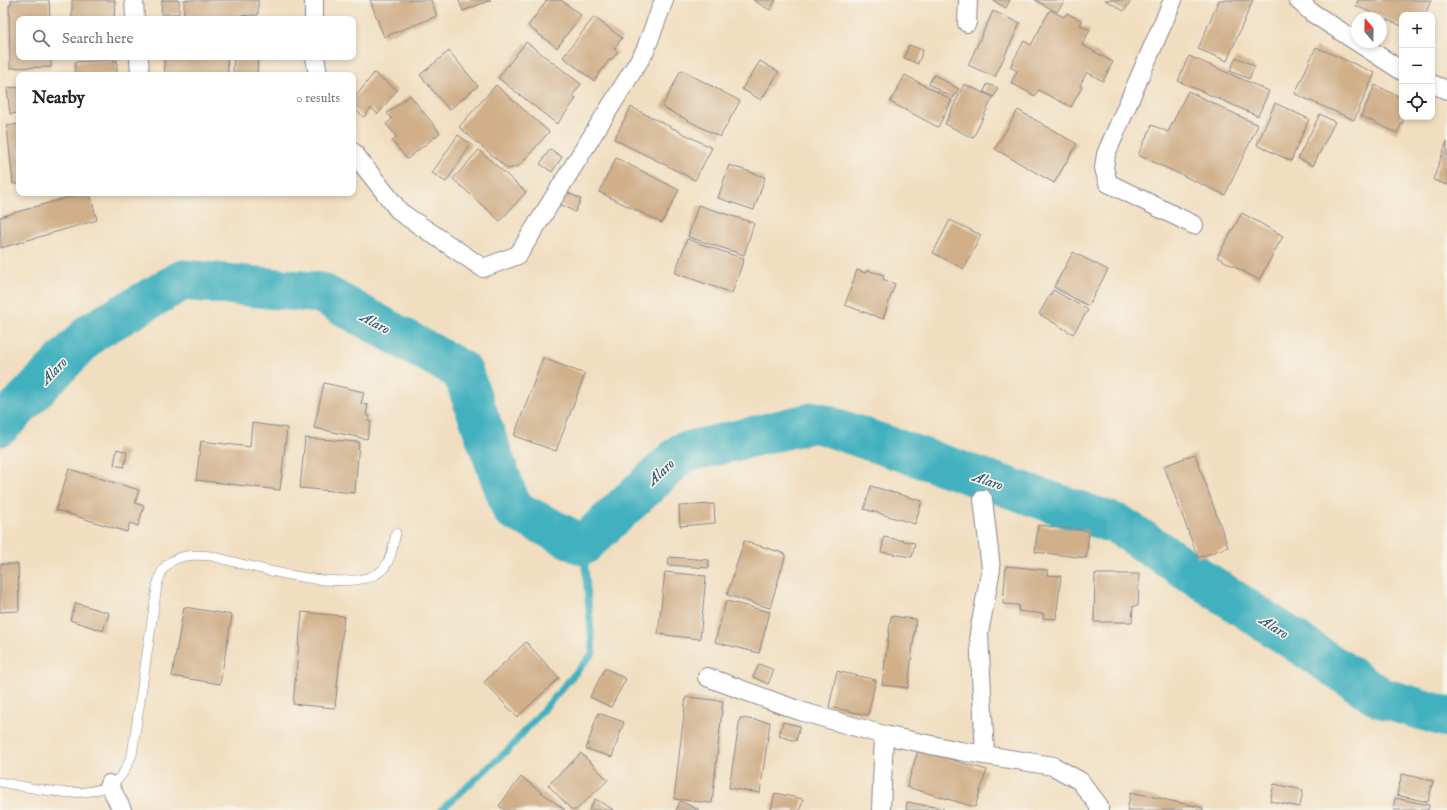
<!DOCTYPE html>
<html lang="en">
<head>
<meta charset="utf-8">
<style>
	:root { --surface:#fff; --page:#f6f6f6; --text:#202124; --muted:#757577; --line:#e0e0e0 }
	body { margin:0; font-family:"IM FELL English",serif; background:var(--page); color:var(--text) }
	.controls { position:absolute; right:12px; top:12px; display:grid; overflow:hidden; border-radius:8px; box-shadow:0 2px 6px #0003 }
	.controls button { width:36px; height:36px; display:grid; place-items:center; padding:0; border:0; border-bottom:1px solid var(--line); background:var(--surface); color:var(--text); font:20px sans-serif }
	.compass { position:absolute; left:1351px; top:12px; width:36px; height:36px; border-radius:50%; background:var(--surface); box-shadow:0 2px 6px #0003; rotate:341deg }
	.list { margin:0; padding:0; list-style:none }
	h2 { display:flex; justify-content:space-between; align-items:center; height:52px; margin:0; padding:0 16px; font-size:17px }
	h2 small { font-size:13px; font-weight:400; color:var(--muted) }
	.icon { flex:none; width:22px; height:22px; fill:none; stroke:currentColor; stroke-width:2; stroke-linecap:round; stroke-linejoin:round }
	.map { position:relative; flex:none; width:1447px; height:810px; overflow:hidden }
	.search { position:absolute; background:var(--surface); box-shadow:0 2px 6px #0003; left:16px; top:16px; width:340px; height:44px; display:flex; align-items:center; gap:10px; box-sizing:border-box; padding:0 14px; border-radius:8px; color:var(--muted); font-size:15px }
	.panel { position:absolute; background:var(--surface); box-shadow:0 2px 6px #0003; left:16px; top:72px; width:340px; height:124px; border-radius:8px }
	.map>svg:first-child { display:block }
</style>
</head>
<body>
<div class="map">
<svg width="1447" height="810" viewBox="0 0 1447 810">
	<rect width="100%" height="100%" fill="#f7f3e8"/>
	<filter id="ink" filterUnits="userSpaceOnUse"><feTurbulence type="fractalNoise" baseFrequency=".025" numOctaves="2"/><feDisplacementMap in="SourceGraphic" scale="8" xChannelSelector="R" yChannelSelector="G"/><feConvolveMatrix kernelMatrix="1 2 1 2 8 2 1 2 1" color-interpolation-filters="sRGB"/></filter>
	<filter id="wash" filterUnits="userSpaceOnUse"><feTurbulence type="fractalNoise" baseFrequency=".012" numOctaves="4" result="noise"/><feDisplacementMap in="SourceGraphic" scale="16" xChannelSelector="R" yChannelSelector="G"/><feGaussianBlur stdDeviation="0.9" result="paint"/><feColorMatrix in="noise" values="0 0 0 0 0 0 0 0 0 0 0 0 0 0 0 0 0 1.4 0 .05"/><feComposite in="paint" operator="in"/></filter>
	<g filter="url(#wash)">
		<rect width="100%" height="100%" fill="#f1dec0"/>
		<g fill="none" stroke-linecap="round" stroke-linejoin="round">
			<path stroke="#43b1bf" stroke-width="7" d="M441,810l68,-61 84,-96 -10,-108"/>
			<path stroke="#43b1bf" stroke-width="41" d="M0,426l92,-94 91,-52 138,13 141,78 50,138 71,36 99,-92 134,-31 303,103 263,173 65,19"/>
		</g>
		<g id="blocks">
			<g fill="#d0af89">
				<path d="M11,0h38l1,19h-31v38h32v10l-41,1 -1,-63h2z"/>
				<path d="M72,0h43l-1,19h-42z"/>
				<path d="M162,0h17v14h-18z"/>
				<path d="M184,0h74v15l-74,3z"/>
				<path d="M370,0h61l6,16 -53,21z"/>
				<path d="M459,0h32l-28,11z"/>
				<path d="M547,0h14l20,15 -24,33 -29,-22z"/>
				<path d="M753,0h23l-6,10z"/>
				<path d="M992,0h18l-4,8z"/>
				<path d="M1035,0h30l-8,12z"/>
				<path d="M1105,0h26l-7,11z"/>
				<path d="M1219,0h34l-26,61 -29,-12z"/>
				<path d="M1358,0h73l-6,15h-23v11l-46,-20z"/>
				<path d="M1050,10l14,7 3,-4 15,8 -2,4 10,5 -8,15 31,17 -10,19 -16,-9 -7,13 2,2 -11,20 -33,-17 -3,6 -24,-13 6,-12 -7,-4 14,-26 7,4z"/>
				<path d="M993,11l27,12 -25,54 -27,-12z"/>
				<path d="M594,17l28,21 -8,11 4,3 -7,8 -1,-1 -16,22 -31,-24z"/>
				<path d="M526,42l55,42 -9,12 4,3 -19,25 -59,-46z"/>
				<path d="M909,45l14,5 -5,14 -14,-6z"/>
				<path d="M1316,47l59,26 -21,47 -59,-26z"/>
				<path d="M449,51l29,35 -29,24 -29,-35z"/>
				<path d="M1189,56l80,35 -11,25 -80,-35z"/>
				<path d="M164,57h63l1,18h-63z"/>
				<path d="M234,57h24l-1,18h-24z"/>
				<path d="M1236,57l19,9 -6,13 -19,-8z"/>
				<path d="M117,60v14l-42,1v-13z"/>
				<path d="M760,61l19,11 -18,28 -19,-11z"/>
				<path d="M681,70l59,31 -20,36 -58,-30z"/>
				<path d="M374,73l23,17 -19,24 -7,-6 -7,9 -11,-9v-8z"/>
				<path d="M905,75l47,25 -14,27 -48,-25z"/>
				<path d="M934,75l25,14 -6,9 -24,-14z"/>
				<path d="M964,84l29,13 -20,41 -28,-14z"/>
				<path d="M987,84l11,4 -4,9 -10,-5z"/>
				<path d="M496,85l53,47 -30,34 -11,3 -49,-42z"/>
				<path d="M1375,85l27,13v19h3l-8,16 -36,-17z"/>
				<path d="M19,87v26l-9,1 -3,-26z"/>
				<path d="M1188,91l70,34 -33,70 -87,-40 14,-30 16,7z"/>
				<path d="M410,95l30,38 -33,26 -15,-18 5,-4 -11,-13 6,-5 -5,-6z"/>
				<path d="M1275,103l34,16 -18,42 -34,-16z"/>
				<path d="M631,107l81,41 -17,32 -81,-41z"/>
				<path d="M1018,110l59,34 -23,39 -59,-34z"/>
				<path d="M1320,114l15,8 -22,44 -15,-8z"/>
				<path d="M19,124v60h-6l-6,-58z"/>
				<path d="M458,135l13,9 -25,38 -14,-9z"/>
				<path d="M1447,141v44l-14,-5z"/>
				<path d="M550,149l12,8 -10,15 -12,-8z"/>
				<path d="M479,150l47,42 -26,29 -47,-42z"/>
				<path d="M616,158l63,32 -17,33 -63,-31z"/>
				<path d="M729,165l36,12 -11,33 -36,-12z"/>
				<path d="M566,192l15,7 -6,13 -15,-8z"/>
				<path d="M83,193h7l7,27 -96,28 -1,-31z"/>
				<path d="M698,205l56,18 -10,32 -56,-18z"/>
				<path d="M1242,213l41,23 -24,44 -42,-23z"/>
				<path d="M950,220l31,15 -17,34 -31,-16z"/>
				<path d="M687,239l57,20 -12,34 -57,-20z"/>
				<path d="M1073,252l35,18 -20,36 -34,-19z"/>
				<path d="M857,270l9,3 1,-3 17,5 -1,4 12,5 -12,35 -38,-14z"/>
				<path d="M1053,290l35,20 -15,24 -34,-20z"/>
				<path d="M543,358l42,16 -29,77 -42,-15z"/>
				<path d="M324,383l40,9 -3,12 7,1 -2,10 4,1 -2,5h3l-4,18 -53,-11z"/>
				<path d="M252,423l35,5 -7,62 -84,-10 5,-39 49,6z"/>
				<path d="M305,438l54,4 -4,51 -55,-5z"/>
				<path d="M117,449l10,3 -3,15 -10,-2z"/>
				<path d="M1195,454l33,93 -30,11 -34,-92z"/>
				<path d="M69,469l70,21 -4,13 9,3 -6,20 -8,-3 -3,9 -71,-22z"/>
				<path d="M871,486l51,15 -7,23 -51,-15z"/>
				<path d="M714,504l1,19 -35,3 -1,-20z"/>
				<path d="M1038,525l51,6 -3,27 -51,-6z"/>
				<path d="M884,537l31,6 -3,14 -31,-5z"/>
				<path d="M744,541l42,13 -16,54 -43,-13z"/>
				<path d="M669,557l40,3v8l-41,-3z"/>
				<path d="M0,564h18l1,47 -19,1z"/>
				<path d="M1006,566l42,4 -1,5 14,1 -5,43 -13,-1 1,-4 -26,-3 1,-6 -16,-1z"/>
				<path d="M665,572l41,4 -6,63 -42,-5z"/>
				<path d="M1095,574h44l-1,32h-5l-1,16h-38z"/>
				<path d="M726,601l44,11 -11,41 -44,-11z"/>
				<path d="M76,603l33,10 -6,18 -33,-11z"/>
				<path d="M184,607l48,8 -12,69 -48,-8z"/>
				<path d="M302,612l42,4 -9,92 -42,-4z"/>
				<path d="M891,616l25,3 -8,69 -26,-3z"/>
				<path d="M526,642l33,36 -42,39 -33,-35z"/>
				<path d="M759,664l15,6 -6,14 -15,-7z"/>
				<path d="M605,668l21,11 -15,28 -21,-10z"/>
				<path d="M837,671l39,9 -8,35 -39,-8z"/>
				<path d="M686,697l37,4 -11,102 -38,-4z"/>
				<path d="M598,713l26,9 -12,35 -26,-8z"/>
				<path d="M740,718l30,4 -10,71 -31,-5z"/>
				<path d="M783,722l17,4 -4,15 -17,-5z"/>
				<path d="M918,750l69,20 -12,37 -68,-20z"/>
				<path d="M581,753l27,27 -32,30h-4l-24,-25z"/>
				<path d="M1402,774l31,7 -5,21 -31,-7z"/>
				<path d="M521,777l44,33h-60l-6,-4z"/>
				<path d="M1274,784l29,6 -3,17 -30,-6z"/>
				<path d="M1131,792l72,16v2h-76z"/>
				<path d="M775,793l28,6 -3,11h-29z"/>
				<path d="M1395,798l34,7 -1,5h-35z"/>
				<path d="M595,799l19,11h-25z"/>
				<path d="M680,801l19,9h-23z"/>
				<path d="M907,802l37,7v1h-38z"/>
			</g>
		</g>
	</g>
	<g filter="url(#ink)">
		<use href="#blocks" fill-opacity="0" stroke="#86868f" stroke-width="1"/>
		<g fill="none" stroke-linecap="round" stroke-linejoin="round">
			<defs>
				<path id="lane" d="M0,782c34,6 93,23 120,-5 6,-7 8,-14 12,-22l25,-169c1,-5 3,-10 5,-15 11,-17 31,-17 49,-15 36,9 146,43 173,12 8,-10 9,-23 12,-35"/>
				<g id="street">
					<path d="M134,0l1,19"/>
					<path d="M1173,0l-67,154 -2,14 4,15 86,42"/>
					<path d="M1298,0l13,12 91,59"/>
					<path d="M314,19v-19"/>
					<path d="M967,23l1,-23"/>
					<path d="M139,57l1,18"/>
					<path d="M315,57l3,18"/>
					<path d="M1432,84l15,6"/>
					<path d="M353,152l47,60 83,56 35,-13 127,-204 19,-51"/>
					<path d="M983,499l8,70 -12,64 6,122"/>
					<path d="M707,677l93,34 84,24 76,16 93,15 27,15 19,25v4"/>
					<path d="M109,784l13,26"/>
					<path d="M881,810l3,-75"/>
				</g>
			</defs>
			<use href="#lane" stroke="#86868f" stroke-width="10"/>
			<use href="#street" stroke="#86868f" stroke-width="20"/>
			<use href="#lane" stroke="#fff" stroke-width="9"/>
			<use href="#street" stroke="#fff" stroke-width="18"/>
		</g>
	</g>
	<g text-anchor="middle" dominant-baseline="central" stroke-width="3.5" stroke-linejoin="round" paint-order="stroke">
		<g font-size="15" font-style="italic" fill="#27567b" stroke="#f7f3e8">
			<text transform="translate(375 323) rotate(29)">Alaro</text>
			<text transform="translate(54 371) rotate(-46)">Alaro</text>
			<text transform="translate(661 472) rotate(-43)">Alaro</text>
			<text transform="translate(988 481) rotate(19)">Alaro</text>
			<text transform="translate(1274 627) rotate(33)">Alaro</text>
		</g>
	</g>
</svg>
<div class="controls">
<button>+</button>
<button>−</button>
<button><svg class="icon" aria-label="locate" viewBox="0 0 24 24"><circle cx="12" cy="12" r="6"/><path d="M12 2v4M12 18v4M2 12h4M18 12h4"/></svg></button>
</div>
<svg class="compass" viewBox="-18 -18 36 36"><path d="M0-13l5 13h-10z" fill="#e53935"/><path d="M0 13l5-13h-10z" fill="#757577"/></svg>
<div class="search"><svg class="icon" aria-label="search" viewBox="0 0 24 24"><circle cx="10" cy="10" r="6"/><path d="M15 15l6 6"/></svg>Search here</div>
<section class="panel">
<h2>Nearby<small>0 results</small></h2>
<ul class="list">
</ul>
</section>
</div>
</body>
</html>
